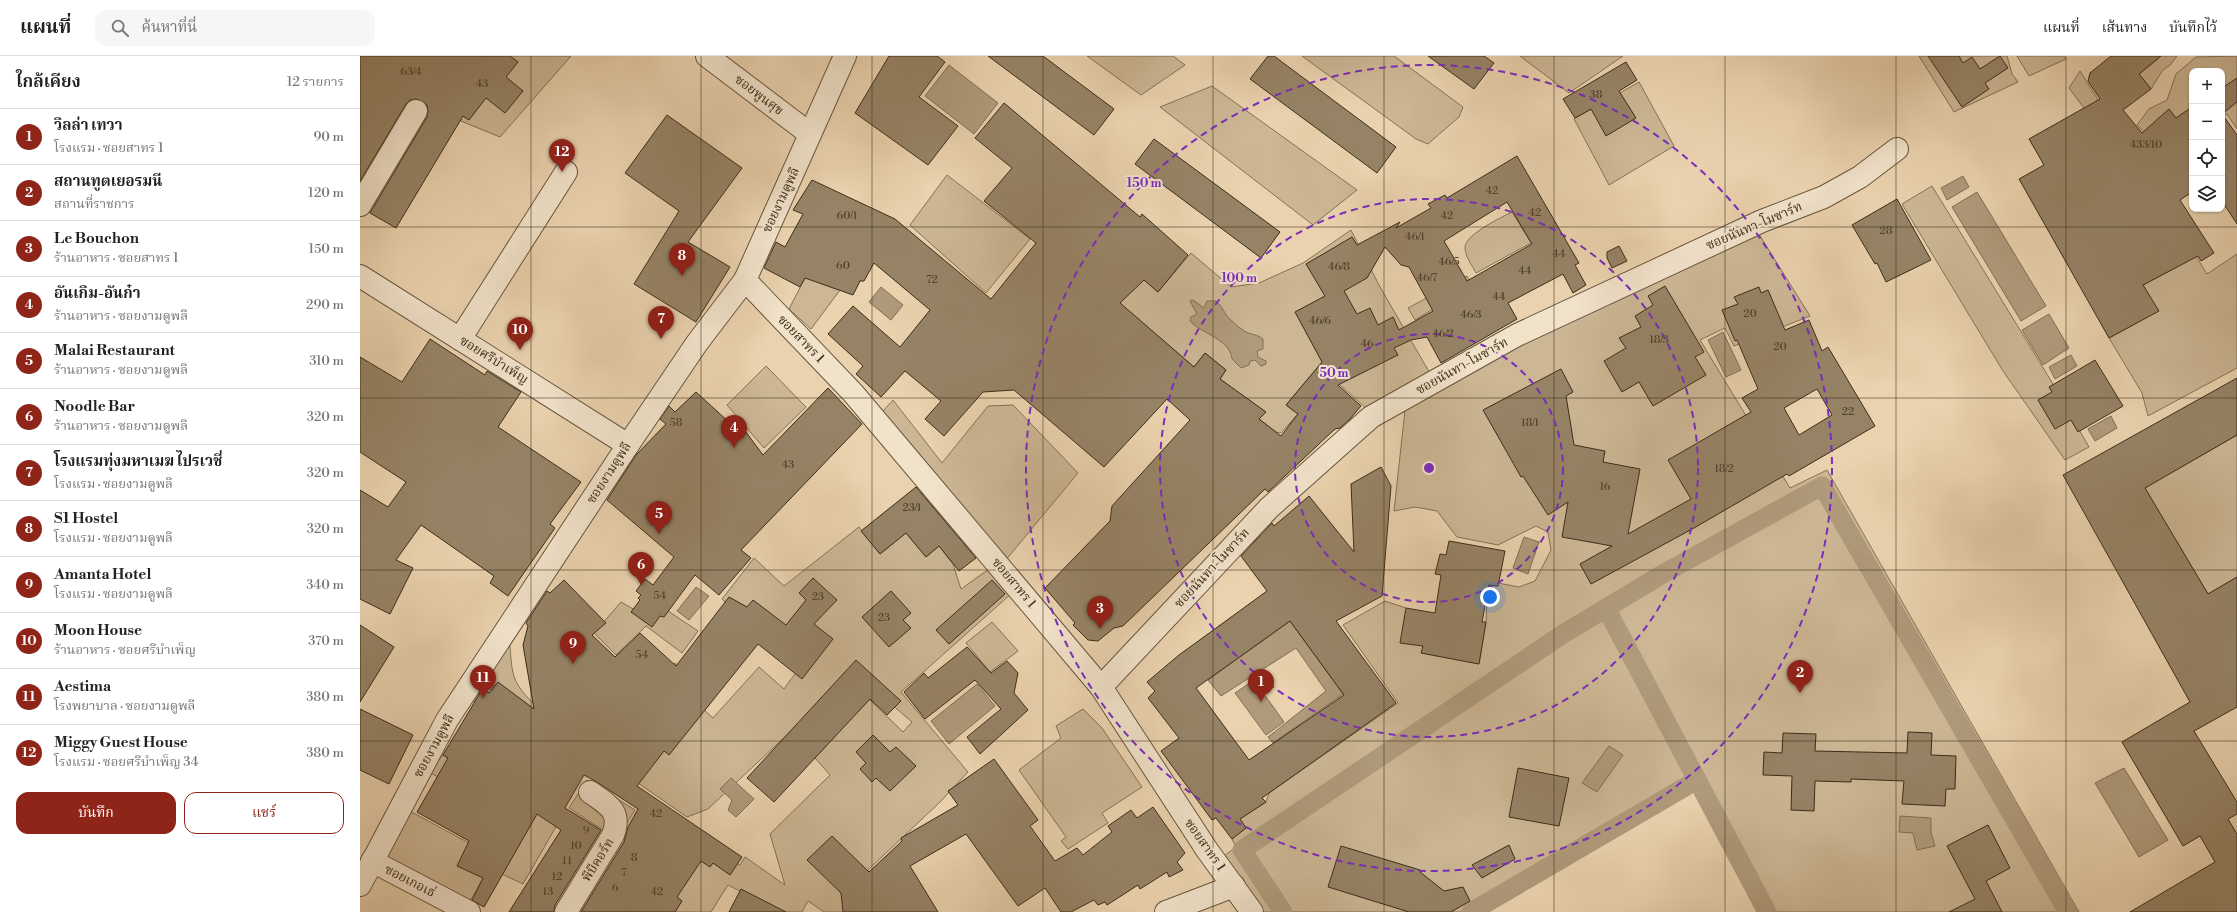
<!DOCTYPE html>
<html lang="th">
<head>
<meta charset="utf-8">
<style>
	:root { --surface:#fff; --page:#f6f6f6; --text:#222; --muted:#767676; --line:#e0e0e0; --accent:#8f2418 }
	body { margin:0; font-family:"Libre Bodoni","Noto Serif Thai",serif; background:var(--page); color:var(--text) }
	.controls { position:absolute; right:12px; top:12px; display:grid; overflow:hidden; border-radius:8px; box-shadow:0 1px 3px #0004 }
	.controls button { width:36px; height:36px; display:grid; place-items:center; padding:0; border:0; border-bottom:1px solid var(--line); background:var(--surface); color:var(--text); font:20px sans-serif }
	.you { position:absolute; left:1130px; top:541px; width:14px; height:14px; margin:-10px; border:3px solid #fff; border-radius:50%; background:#1a73e8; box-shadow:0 0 0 6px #1a73e833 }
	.badge { display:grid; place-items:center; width:26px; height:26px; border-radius:50%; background:var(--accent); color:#fff; font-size:13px; font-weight:700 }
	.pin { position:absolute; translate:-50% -33px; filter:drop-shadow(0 1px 2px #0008) }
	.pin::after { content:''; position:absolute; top:21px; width:14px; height:12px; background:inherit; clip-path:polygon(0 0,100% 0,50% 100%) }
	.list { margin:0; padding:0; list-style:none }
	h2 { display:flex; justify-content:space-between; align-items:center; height:52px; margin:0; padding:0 16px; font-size:17px }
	h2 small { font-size:13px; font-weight:400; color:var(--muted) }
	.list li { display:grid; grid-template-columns:26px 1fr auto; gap:12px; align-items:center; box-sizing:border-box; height:56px; padding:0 16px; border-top:1px solid var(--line) }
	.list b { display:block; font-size:15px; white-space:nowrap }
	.list p { margin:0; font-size:13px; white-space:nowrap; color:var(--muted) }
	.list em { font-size:13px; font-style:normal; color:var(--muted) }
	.actions { display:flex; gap:8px; padding:12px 16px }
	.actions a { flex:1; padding:9px 0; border:1px solid var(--accent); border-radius:12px; text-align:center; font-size:14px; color:var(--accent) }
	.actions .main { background:var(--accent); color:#fff }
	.icon { flex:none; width:22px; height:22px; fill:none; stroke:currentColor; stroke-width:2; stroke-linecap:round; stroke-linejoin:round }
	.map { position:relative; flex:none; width:1877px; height:856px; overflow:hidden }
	header { display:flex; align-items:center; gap:24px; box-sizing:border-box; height:56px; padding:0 20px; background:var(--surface); border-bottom:1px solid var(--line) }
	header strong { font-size:19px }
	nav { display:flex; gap:22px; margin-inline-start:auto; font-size:14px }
	.search { width:280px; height:36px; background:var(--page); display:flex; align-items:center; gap:10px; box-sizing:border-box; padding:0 14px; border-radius:12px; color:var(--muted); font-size:15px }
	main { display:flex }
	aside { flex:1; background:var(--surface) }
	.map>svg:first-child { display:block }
</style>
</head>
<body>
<header>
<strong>แผนที่</strong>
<div class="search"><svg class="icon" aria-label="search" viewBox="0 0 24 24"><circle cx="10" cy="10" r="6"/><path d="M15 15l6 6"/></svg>ค้นหาที่นี่</div>
<nav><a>แผนที่</a><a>เส้นทาง</a><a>บันทึกไว้</a></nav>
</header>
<main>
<aside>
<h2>ใกล้เคียง<small>12 รายการ</small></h2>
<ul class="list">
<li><span class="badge">1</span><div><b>วิลล่า เทวา</b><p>โรงแรม · ซอยสาทร 1</p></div><em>90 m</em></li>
<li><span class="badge">2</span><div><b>สถานทูตเยอรมนี</b><p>สถานที่ราชการ</p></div><em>120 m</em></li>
<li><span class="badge">3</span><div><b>Le Bouchon</b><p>ร้านอาหาร · ซอยสาทร 1</p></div><em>150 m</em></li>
<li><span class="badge">4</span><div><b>อันเกิม-อันก๋า</b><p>ร้านอาหาร · ซอยงามดูพลี</p></div><em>290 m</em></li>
<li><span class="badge">5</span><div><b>Malai Restaurant</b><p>ร้านอาหาร · ซอยงามดูพลี</p></div><em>310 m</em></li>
<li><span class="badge">6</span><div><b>Noodle Bar</b><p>ร้านอาหาร · ซอยงามดูพลี</p></div><em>320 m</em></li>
<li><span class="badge">7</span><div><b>โรงแรมทุ่งมหาเมฆ ไปรเวชี่</b><p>โรงแรม · ซอยงามดูพลี</p></div><em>320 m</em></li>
<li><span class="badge">8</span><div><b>S1 Hostel</b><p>โรงแรม · ซอยงามดูพลี</p></div><em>320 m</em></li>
<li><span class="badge">9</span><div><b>Amanta Hotel</b><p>โรงแรม · ซอยงามดูพลี</p></div><em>340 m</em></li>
<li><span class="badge">10</span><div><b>Moon House</b><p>ร้านอาหาร · ซอยศรีบำเพ็ญ</p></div><em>370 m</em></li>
<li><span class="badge">11</span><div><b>Aestima</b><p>โรงพยาบาล · ซอยงามดูพลี</p></div><em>380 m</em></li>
<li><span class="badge">12</span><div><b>Miggy Guest House</b><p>โรงแรม · ซอยศรีบำเพ็ญ 34</p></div><em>380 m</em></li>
</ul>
<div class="actions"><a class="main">บันทึก</a><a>แชร์</a></div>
</aside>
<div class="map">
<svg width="1877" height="856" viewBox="0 0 1877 856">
	<rect width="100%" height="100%" fill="#ead2ae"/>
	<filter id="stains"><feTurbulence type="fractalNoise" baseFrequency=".005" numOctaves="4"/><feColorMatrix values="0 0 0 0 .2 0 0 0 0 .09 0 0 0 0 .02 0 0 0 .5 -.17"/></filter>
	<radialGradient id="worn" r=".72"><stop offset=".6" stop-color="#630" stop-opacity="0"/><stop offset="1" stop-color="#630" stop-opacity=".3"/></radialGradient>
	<g fill="#ccb694" stroke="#847256">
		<path d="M108,0h103l-71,81 -39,-16 -31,-20z"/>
		<path d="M727,0h86l12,9 -44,30z"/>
		<path d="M942,0h92l69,51 -4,10 -31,27 -12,-5z"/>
		<path d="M1160,0h103l-54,37z"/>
		<path d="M1559,0h88l5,18 6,8 -64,30z"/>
		<path d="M1657,0h47l2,3 -37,17z"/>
		<path d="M1796,0h21l-7,9 -8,6 -11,18 -12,-15 19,-15z"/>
		<path d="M1877,0v73l-10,-15 -5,3v-46h-30v68l-44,-3 -11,-11 12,-16 18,-9 9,-26 20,-17z"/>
		<path d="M1720,15l127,203 30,-20v114l-89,48 -6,-23 -33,-55 49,-27 -15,-26 32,-17 -91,-160 -15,-20z"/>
		<path d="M1279,26l35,64 -65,39 -35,-66z"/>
		<path d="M852,30l145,104 -44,35 -153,-118z"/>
		<path d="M587,119l83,64 -44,54 -76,-68z"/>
		<path d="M1572,130l121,198 36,63 -24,13 -62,-89 -101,-167z"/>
		<path d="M1152,156l19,31 -55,30c-4,-8 -11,-16 -11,-26 1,-13 37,-30 47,-35z"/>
		<path d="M991,174l29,57 51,88 -63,35 -49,-44 -33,39 12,9 -17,19 -5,-1 -17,-13 6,-7 -45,-33 6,-9 -21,-17 -11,14 -79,-68 29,-19 14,12 33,-39 40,34 28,-4 44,-20z"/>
		<path d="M1397,175l53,85 -76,30 -9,-18 -25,12 90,148 37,-18 252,442h-318l-65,-122 -208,122h-225l-39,-56 12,-9 -4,-8 14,-11 -6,-9 26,-17 3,-9 129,-90 -55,-78 42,-24 21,7 18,31 -2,14 57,11 7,-42 1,-24 2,-13 8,1 1,-3 21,4 16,-6 16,-31 -3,-18 -12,-6 -38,19 -41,-8 -20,-26 -22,-4 -21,4 11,-101c112,-68 232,-126 352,-179z"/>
		<path d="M1107,220l5,9 -57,35 -7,-12z"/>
		<path d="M445,222l38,8 -32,43 -22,-20z"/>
		<path d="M406,310l40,41 -42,41 -37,-43z"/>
		<path d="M533,344l49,63 46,-57 25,-1 65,68 -73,88 -123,-149z"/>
		<path d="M1877,379v142l-29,17 -63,-106z"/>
		<path d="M499,471l21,27 26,-21 20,24 13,-11 14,18 8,25 28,-20 23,24 -111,99 67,80 -28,30 -72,68 7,12 -32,30h-19l-16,-11 -6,11h-21l-53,-27 -17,27h-49l49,-67 29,20 5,-8 40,28 -15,-51 60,-59 -15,-17 54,-59 34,33 9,-10 -58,-50 -146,137 -21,8 -85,-59 -110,-60 -23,4 35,-53 6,-3c1,12 1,28 8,39 15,25 60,53 84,73l72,-95 17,8 -8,20 30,27 46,-51 25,22 13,-18 -75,-72 32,-41 30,28z"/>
		<path d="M261,546l14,8 27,-3 36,24 -16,22 -36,-27 -30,29 -22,-22z"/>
		<path d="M632,566l26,29 -28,21 -24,-29z"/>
		<path d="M723,653l19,19 40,59 -40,26 6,10 -40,26 -7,-8 5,-4 -47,-67 42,-32 -5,-12z"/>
		<path d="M83,699l114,70 -34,59 -34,-16 -20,35 -88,-44 27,-49 96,52 22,-36 -97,-54z"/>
		<path d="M227,724l48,30 -18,29 -48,-31z"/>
	</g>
	<g fill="#af9a7b" stroke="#816e53">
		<path d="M589,9l49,38 -24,31 -49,-38z"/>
		<path d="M1603,120l6,11 -22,13 -6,-12z"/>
		<path d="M1617,136l69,114 -25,15 -69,-114z"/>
		<path d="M521,231l22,18 -12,15 -22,-18z"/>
		<path d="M833,244l11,8 3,-7h9c7,6 8,13 15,19 4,4 10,9 15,12 6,3 11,2 17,7v10l-6,2 1,6 8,4v3l-5,2 -6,-6 -5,1 -1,4 -8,3 -9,-9c-2,-20 -30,-25 -42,-38l1,-4 6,-3 -7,-13z"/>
		<path d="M1689,258l20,34 -26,17 -21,-35z"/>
		<path d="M1363,276l18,38 -15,7 -18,-37z"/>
		<path d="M1711,299l6,11 -22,13 -6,-12z"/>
		<path d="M1751,360l6,12 -22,13 -7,-12z"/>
		<path d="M1164,481l15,5 -11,32 -15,-6z"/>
		<path d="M336,531l13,9 -20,24 -12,-9z"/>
		<path d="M930,565l53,73 -70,49 -5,-6 58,-46 -30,-43 -75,48 -13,-16z"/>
		<path d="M894,624l30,42 -18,13 -31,-42z"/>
		<path d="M617,628l18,22 -46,38 -18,-23z"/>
		<path d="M1249,690l14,9 -26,37 -15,-9z"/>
		<path d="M1764,712l44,72 -29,17 -44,-74z"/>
		<path d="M371,722l23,21 -18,18 -8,-7 4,-10 -12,-11z"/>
		<path d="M1540,760l31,2v15l4,13 -18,4 -4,-17 -14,-1z"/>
	</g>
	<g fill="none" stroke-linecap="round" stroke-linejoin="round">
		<g stroke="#af9a7b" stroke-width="19">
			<path d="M1246,552l161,304"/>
			<path d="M923,856l-41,-62 321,-216 103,-62 156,-86 246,426"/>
			<path d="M1111,856l226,-132"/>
		</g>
	</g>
	<g fill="#968366" stroke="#3c2d18" fill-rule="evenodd">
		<path d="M0,0h150l8,6 -12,15 17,14 -18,22 -19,-15 -17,22 -6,-4 -67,112 -26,-15 57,-96 1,-6 -1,-6 -10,-6 -7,1 -4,4 -46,77z"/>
		<path d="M529,0h48l8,6 -26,35 39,29 -30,39 -73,-52z"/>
		<path d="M628,0h55l71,53 -20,26z"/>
		<path d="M908,0h6l122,91 -19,26 -127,-94z"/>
		<path d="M1068,0h56l10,7 -20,26z"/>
		<path d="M1568,0h31l4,7 9,-6 8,12 20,-13 8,12 -23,15 4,6 -27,18z"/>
		<path d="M1751,0h50l-22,18 12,15 -28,21 19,23 27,-24 7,9 16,-11v85l-12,8 34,53 -13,8 -3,-5 -55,29 16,26 -50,27 -90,-159 25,-14 -15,-26 71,-40 -12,-18 2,-8z"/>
		<path d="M1266,6l11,18 -18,11 17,27 -30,18 -15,-27 -16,9 -12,-19z"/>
		<path d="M1877,22v24l-15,12 15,21v89l-15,-23v-113z"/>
		<path d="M644,47l136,114 2,-3 46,41 -30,37 -14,-12 -24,23 74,64 11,-14 21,17 -6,9 46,33 -7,7 22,17 17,-22 -12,-9 36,-43 -27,-50 30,-16 -19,-32 46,-27 5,8 43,-23 -4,6 35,-20 -3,-4 17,-9 2,3 70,-42 62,107 -4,2 11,20 -13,8 -10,-19 -55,29 9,16 -76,44 -14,-26 -16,3 -17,8 4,7 -60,30 23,21 -11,13 -10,9 -5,1 -67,63 -3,-3 -142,137 -9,2 -16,13 -10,-1 -15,-15 2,-2 -30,-35 65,-67 2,-15 78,-86 -23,-21 -63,68 -90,-77 -31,2 -39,44 -19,-17 16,-18 -36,-30 -24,26 -25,-23 7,-8 -35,-32 25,-28 47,41 30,-37 -56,-47 -10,18h-4l-7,14 -48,-17 -5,9 -36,-19 12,-26 9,5 18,-33 -10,-4 19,-30 83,39 96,80 45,-56 -52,-42 28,-33 -37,-30zM1147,146l25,42 -65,37 -23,-40zM1025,191l16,18 8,2 24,44 -34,19 -6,-13 -15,8 -8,-17 -13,6 -13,-23 23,-13z"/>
		<path d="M307,59l75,53 -54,74 42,25 -34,55 -62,-38 45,-73 -54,-38z"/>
		<path d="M794,83l126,93 -19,26 -126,-94z"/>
		<path d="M1537,143l34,61 -45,22 -9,-19 -2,1 -23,-39z"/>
		<path d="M1259,190l8,15 -15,7 -5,-10v-6z"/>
		<path d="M1305,230l39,66 -9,5 11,18 -53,31 -14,-24 -17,10 -18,-31 22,-13 -7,-10 22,-11 -6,-11 18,-11 -5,-9z"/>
		<path d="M1399,231l2,6 7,-3 17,40 24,-10 13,31 6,-4 47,79 -86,50 -2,-2 -93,54 -103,56 -11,-20 32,-18 -50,-9 6,-35 -20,13 -25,-39 -2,1 -38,-67 78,-41 12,23 -7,4 8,49 31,6 -2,11 37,7 -12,65 63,-35 -23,-39 83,-48 -9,-14 16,-9 -21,-49 -2,1 -13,-31 16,-6 -4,-7zM1457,333l15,26 -33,20 -15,-27z"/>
		<path d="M70,283l55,36 2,-4 34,21 -23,35 83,55 -31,42 5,4 -47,68 -18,-13 4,-7 -73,-51 -25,35 17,8 -23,46 -30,-15v-109l28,17 18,-25 -46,-30v-95l42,25z"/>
		<path d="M1735,304l28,46 -45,26 -7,-12 -16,9 -17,-29 14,-8 -3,-5z"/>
		<path d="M1877,322v57l-92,53 63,106 29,-17v130l-43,24 43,71v12l-9,5 9,15v78h-107l85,-50 -15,-26 -17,10 -61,-104 68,-40 -127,-227z"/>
		<path d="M468,332l34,36 -121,126 10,8 -32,37 -24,-20 -31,42 -4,-1 -8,11 -21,-15 9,-12 -2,-2 3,-3 -5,-4 9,-12 8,6 21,-28 -67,-57 29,-45 30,-31 -6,-5 9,-13 6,6 21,-20 35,32 6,-4 26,35z"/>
		<path d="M1021,411l10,19 -9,110 -46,25 60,82 -134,95 4,4 -26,17 6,9 -14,11 -16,-21 -4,2 -51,-69 18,-13 -31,-40 7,-7 -8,-9 32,-27 88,-64 -26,-35 31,-33 2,3 35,-30 45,56 -3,-68zM930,565l54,74 -95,65 -53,-72z"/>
		<path d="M556,431l60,71 -17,13 -20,-25 -13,11 -20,-24 -26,21 -19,-23z"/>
		<path d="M1089,485l56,10 -7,35 -9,-1 -7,37h4l-7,42 -58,-11 2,-7 -23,-3 6,-35 29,5 6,-38 -6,-1 5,-20 6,1z"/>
		<path d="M453,522l24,22 -23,24 19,15 -31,40 -44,-35 -89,111 -5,-4 -27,35 105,71 -12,18 -17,-12 -3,4 -9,-6 -24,36 5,4 -7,11h-94l43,-70 4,-15 10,-18 -41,-27 -13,-7 -19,33 36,22 -46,75 -1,7h-45l52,-82 -24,-16 -53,93 -12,-7 11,-22 -26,-12 12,-25 -52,-29 31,-54 -5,-3 40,-67 6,5 9,-11 36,27 -11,-64 5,-19 -2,-3 21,-32 3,2 14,-13 42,43 -14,12 23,22 25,-24 36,33 53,-69 18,10 6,-7 33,25 20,-25 -7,-7z"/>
		<path d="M632,524l13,14 -56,50 -13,-14z"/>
		<path d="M531,535l20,22 -8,7 8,8 -22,19 -27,-30z"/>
		<path d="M0,569l34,22 -34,55z"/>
		<path d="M607,591l24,26 16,-12 11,12 -4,20 14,17 -48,44 -13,-17 34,-28 -26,-29 -50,39 -21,-27 20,-19 4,5z"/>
		<path d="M496,604l45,41 -14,14 -17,-16 -96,103 -27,-24z"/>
		<path d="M0,653l53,26 -24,49 -29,-14z"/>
		<path d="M1548,676l24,1 -1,22 25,1 -1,33h-9l-1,17 -43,-2 2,-23 -53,-2v3l-36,-1 -1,30 -23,-1 1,-34 -29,-1 1,-23 18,1 1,-20 33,1 -1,17 92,2z"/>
		<path d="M513,679l17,17 6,-5 20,19 -26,25 -14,-13 -4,4 -12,-13 6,-6 -10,-11z"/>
		<path d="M634,703l44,61 -8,6 25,35 22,-13 6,7 29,-23 -4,-6 23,-16 6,8 16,-11 32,46 -8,9 6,8 -14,7 -2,-5 -27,17 -2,-4 -31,20 -2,-3 -7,3 -4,-5 -23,12h-10l-16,-24 -27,18 -52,-72 -56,32 28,46h-95l-2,-19 -34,-33 25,-24 37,36 33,-31 -1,-3 57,-33 -10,-14z"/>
		<path d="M1158,712l51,10 -10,48 -50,-9z"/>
		<path d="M1628,769l22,43 -24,13 16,31h-53l26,-13 -28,-53z"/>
		<path d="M1149,789l6,14 -33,19 -10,-13z"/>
		<path d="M981,790l79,24v2l24,19 19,-4 7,14 -19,11h-42l-81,-25z"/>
		<path d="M381,833l45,23h-57z"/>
	</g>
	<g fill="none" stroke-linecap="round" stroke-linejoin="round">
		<defs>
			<g id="minor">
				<path d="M347,0l103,78"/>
				<path d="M0,149l56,-94"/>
				<path d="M0,220l268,169"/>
				<path d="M385,224l108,113 248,294 106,163 45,62"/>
				<path d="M100,283l106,-167"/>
				<path d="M741,631l168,-179 102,-91 146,-82 245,-114 62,-24 36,-20 37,-28"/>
				<path d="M12,805l97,51"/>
				<path d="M0,829l87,-165 181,-275 69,-102 48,-63 100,-224"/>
				<path d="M206,856l47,-77c9,-24 -5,-30 -23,-43"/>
				<path d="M806,856l68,-26"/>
			</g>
		</defs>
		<use href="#minor" stroke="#68563e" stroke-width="24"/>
		<use href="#minor" stroke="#f1e2ca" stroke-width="22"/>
	</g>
	<path fill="none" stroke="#3c2d18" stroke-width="1" stroke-opacity="0.55" d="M171,0v856M341,0v856M512,0v856M683,0v856M853,0v856M1024,0v856M1194,0v856M1365,0v856M1536,0v856M1706,0v856M0,171h1877M0,342h1877M0,514h1877M0,685h1877"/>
	<g fill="none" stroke="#7b2cbf" stroke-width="2" stroke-dasharray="7 5">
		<circle cx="1069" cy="412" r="134"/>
		<circle cx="1069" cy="412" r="269"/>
		<circle cx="1069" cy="412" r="403"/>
	</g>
	<g text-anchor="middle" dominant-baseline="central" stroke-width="4" stroke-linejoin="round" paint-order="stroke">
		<g font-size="11" fill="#52422c">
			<text x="51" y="16">63/4</text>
			<text x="122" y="28">43</text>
			<text x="1236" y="39">38</text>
			<text x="1786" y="89">433/10</text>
			<text x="1132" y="135">42</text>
			<text x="1175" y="157">42</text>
			<text x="487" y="160">60/1</text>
			<text x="1087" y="160">42</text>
			<text x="1526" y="175">28</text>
			<text x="1055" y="181">46/1</text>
			<text x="1199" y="198">44</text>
			<text x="1089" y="206">46/5</text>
			<text x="483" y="210">60</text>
			<text x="979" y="211">46/8</text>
			<text x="1165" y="215">44</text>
			<text x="1067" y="222">46/7</text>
			<text x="572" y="224">72</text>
			<text x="1139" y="241">44</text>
			<text x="1390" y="258">20</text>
			<text x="1111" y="259">46/3</text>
			<text x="960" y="265">46/6</text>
			<text x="1083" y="278">46/2</text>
			<text x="1299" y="284">18/3</text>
			<text x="1007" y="288">46</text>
			<text x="1420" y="291">20</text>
			<text x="1488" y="356">22</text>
			<text x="316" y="367">58</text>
			<text x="1170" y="367">18/1</text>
			<text x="428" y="409">43</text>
			<text x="1364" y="413">18/2</text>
			<text x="1245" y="431">16</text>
			<text x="552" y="452">23/1</text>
			<text x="300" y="540">54</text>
			<text x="458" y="541">23</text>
			<text x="524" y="562">23</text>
			<text x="282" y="599">54</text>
			<text x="296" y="758">42</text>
			<text x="226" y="775">9</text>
			<text x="216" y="790">10</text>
			<text x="274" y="802">8</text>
			<text x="207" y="805">11</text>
			<text x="264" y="817">7</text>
			<text x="197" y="821">12</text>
			<text x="255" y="832">6</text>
			<text x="188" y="836">13</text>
			<text x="297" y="836">42</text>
		</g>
		<g font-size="13" fill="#3c2d18" stroke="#f1e2ca">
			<text transform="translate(399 39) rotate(37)">ซอยพูนศุข</text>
			<text transform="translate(421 144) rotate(-65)">ซอยงามดูพลี</text>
			<text transform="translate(1394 170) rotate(-23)">ซอยนันทา-โมซาร์ท</text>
			<text transform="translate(441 283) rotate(46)">ซอยสาทร 1</text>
			<text transform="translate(134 304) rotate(32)">ซอยศรีบำเพ็ญ</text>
			<text transform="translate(1102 310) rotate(-29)">ซอยนันทา-โมซาร์ท</text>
			<text transform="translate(249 417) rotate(-57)">ซอยงามดูพลี</text>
			<text transform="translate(852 512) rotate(-47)">ซอยนันทา-โมซาร์ท</text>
			<text transform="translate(654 527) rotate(50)">ซอยสาทร 1</text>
			<text transform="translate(74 690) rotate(-61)">ซอยงามดูพลี</text>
			<text transform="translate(845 789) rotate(55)">ซอยสาทร 1</text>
			<text transform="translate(238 804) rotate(-58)">พีบีคอร์ท</text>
			<text transform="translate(50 825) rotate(27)">ซอยเกอเธ่</text>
		</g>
	</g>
	<circle cx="1069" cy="412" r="6" fill="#7b2cbf" stroke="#f1e2ca" stroke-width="2"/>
	<g font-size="12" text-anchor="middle" font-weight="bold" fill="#7b2cbf" stroke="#f1e2ca" stroke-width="4" stroke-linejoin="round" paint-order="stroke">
		<text x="784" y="131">150 m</text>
		<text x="879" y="226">100 m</text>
		<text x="974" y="321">50 m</text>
	</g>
	<rect width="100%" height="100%" filter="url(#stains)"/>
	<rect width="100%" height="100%" fill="url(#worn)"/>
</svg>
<div class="controls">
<button>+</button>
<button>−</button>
<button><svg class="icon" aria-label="locate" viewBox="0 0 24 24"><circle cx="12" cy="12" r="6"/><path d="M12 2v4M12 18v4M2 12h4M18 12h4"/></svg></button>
<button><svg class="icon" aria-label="layers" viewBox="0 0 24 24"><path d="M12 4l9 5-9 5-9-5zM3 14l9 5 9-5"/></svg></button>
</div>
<div class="you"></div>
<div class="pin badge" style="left:901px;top:646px">1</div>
<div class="pin badge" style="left:1440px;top:637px">2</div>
<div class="pin badge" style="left:740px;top:573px">3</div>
<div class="pin badge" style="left:374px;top:392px">4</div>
<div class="pin badge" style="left:299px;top:478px">5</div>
<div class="pin badge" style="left:281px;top:529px">6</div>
<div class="pin badge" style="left:301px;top:283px">7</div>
<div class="pin badge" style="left:322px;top:220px">8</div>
<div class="pin badge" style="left:213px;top:608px">9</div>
<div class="pin badge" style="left:160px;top:294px">10</div>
<div class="pin badge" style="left:123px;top:642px">11</div>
<div class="pin badge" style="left:202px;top:116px">12</div>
</div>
</main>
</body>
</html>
